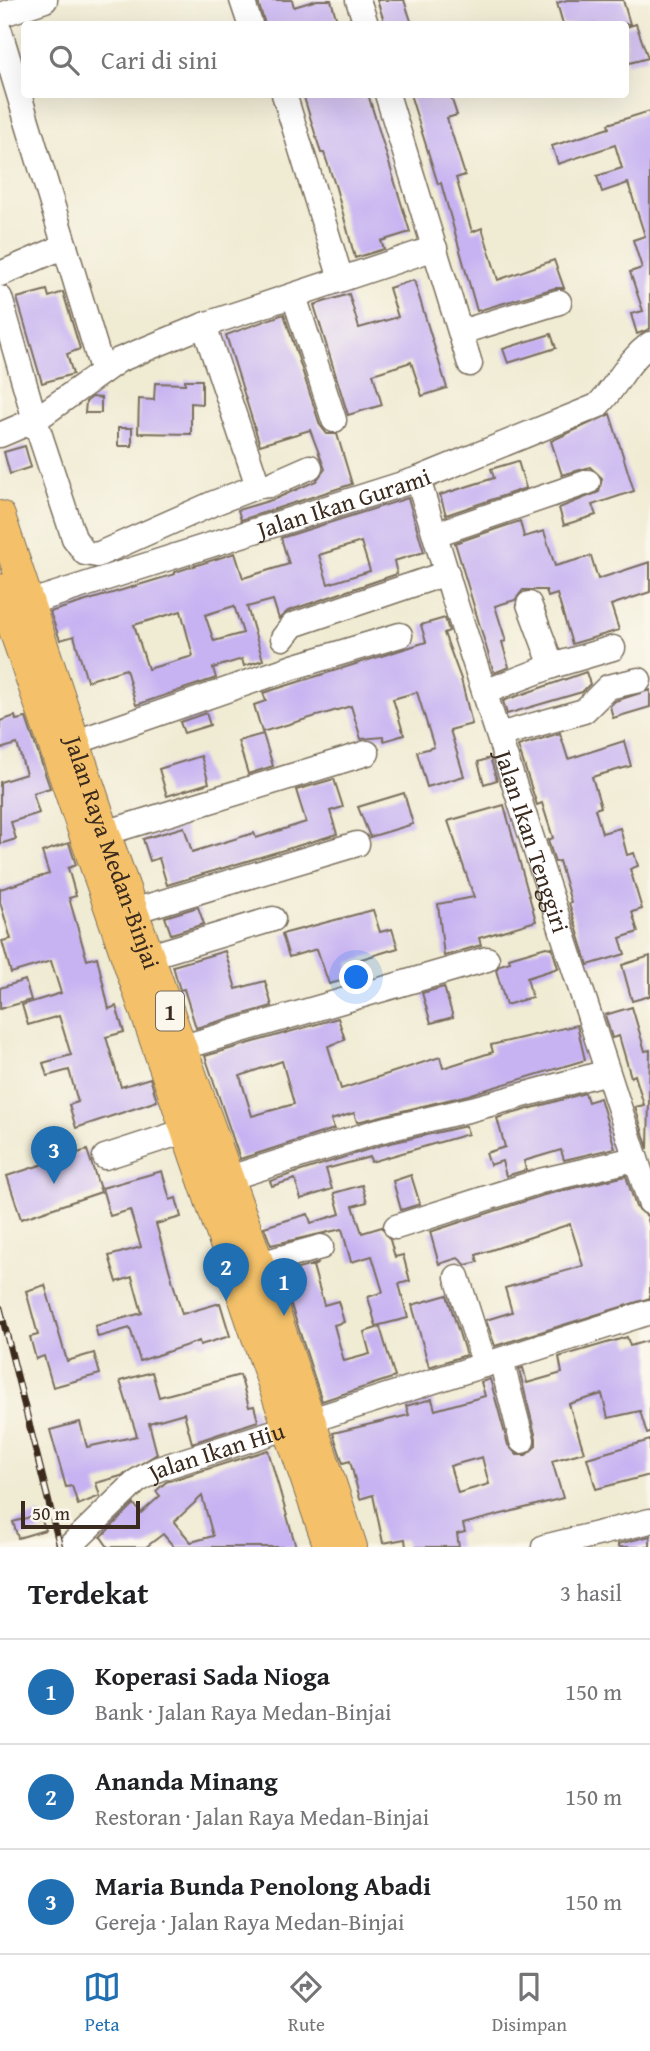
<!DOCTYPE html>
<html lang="id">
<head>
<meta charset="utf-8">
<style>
	:root { --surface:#fff; --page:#f6f6f6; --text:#202124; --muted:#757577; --line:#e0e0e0; --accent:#1f6fb2 }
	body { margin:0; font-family:"Gentium Book Plus",serif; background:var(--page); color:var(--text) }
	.scale { position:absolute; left:21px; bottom:18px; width:119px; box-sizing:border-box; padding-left:7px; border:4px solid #3b2a1e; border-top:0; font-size:19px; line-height:24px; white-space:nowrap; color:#3b2a1e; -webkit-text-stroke:5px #fbf7ec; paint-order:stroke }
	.you { position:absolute; left:357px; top:978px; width:24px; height:24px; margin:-18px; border:5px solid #fff; border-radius:50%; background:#1a73e8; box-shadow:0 0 0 10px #1a73e833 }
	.badge { display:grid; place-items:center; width:46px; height:46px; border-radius:50%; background:var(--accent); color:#fff; font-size:23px; font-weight:700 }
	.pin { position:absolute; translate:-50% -58px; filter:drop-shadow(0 2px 4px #0008) }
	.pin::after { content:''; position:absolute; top:37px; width:24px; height:21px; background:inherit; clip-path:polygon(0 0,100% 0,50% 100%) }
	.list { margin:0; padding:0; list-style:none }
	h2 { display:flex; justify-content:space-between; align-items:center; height:91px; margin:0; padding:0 28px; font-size:30px }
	h2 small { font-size:23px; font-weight:400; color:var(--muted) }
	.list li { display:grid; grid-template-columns:46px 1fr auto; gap:21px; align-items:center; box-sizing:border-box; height:105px; padding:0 28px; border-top:2px solid var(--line) }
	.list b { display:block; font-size:26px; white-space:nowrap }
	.list p { margin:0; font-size:23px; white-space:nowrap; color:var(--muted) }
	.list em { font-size:23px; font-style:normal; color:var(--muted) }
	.icon { flex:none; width:38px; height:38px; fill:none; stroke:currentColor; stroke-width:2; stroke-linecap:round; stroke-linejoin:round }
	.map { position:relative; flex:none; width:650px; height:1547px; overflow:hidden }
	.search { position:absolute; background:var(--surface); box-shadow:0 7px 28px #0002; left:21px; right:21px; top:21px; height:77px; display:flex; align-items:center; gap:18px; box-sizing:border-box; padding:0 24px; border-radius:7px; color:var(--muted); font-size:26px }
	.sheet { height:406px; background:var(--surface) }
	nav { display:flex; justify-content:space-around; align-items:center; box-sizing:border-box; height:98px; border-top:2px solid var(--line); background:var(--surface); font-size:19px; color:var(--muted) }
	nav a { display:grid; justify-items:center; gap:4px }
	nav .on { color:var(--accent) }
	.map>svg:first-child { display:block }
</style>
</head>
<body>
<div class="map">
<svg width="650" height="1547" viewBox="0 0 650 1547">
	<rect width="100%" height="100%" fill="#fbf7ec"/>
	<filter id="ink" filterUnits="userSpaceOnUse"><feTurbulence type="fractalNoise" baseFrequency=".0143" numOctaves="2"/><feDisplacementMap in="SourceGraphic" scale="14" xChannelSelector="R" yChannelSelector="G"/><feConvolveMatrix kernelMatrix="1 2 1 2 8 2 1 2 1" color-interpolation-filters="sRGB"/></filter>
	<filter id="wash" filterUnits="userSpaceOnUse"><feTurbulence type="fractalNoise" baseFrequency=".00686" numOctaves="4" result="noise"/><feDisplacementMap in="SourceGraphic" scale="28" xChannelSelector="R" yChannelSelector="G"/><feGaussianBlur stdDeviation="1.57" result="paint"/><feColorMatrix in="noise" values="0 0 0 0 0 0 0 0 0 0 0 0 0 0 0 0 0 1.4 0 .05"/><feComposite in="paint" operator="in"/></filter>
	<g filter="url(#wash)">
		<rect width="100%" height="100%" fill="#f0ebd3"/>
		<g id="blocks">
			<g fill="#c7b3f2" fill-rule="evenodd">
				<path d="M267,0h25l2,7 23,-7h14l6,21 -13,3h-59l-7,-22z"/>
				<path d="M377,0h27l8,24h-27z"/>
				<path d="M567,0h56l7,24h-67l-6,-21z"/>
				<path d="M636,24l12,34 -22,6v-37z"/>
				<path d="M303,94h65l42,138 -29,9 3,8 -29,9 -19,-70 -12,-35h-3z"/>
				<path d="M410,94h40l7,21 -10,3 18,57 -9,3 16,54 10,-4 16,52 56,-20 10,28h-9l-78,23 -36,-128 -3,1z"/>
				<path d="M650,111v218l-13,5 -6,-20 12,-3 -13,-39 12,-4 -9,-28 12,-4 -17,-53 -26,9 -5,-16 25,-8 -7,-23 -57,19 -6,-18 57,-18 -1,-4z"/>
				<path d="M414,280l33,108 -25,8 -11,-34 -38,12 9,31 -34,10 -34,-110 35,-11 10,34 39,-11 -9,-29z"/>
				<path d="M47,290l2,7 14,-5 17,57 -13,5 6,20 -31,9 -25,-85z"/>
				<path d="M284,314l36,111 7,9h10l15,50 -111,36 -3,-10 37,-11 41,-18 9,-12 -15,-39 -50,15 -34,-110z"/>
				<path d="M551,334l5,14 -48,15 -5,-14z"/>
				<path d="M185,380h17v24l-11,-1v31l-53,-1 1,-34 15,1 1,-17 30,1z"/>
				<path d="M92,397l9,1v15h-16l1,-11z"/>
				<path d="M610,414l24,77 -42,14 4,10 -32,10 -5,-17 40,-16 3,-14 -12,-11 -28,8 -11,-34z"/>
				<rect x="118" y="428" width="14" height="18"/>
				<path d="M25,446l6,21 -21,7 -6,-22z"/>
				<path d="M518,461l8,27 -80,27 -6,-20 54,-17 -3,-9z"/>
				<path d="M408,498l16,54 -30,9 3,13 -109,37 -9,8 -6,-19 -26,7 16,53 -19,6 -2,-7 -29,9 3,10 -80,27 -10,-36 -39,12 -13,-45 -14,4 -10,-28 125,-38v-2l60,-19 8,25 46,-14 -8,-26zM361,542l9,29 -42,13 -9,-29zM234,606l9,27 -29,8 -9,-26zM181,611l12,45 -45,13 -14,-44z"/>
				<path d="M520,521l4,16 20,-6 11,35 36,-10 7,23 52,-17v30l-39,13 8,25 -47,14 -15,-50 -9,3 -2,-7h-23l-8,10 -20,6 11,35 -4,1 7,25 -15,6 -39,-130z"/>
				<path d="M445,618l4,13 -5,2 17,46 11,45 -22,6 14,46 -37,11 -10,-35 17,-5 -17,-55 -24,7 11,36 -20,6 -1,-4 -22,2 -10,-33 -89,26 -8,-27 12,-4 -3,-8 163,-51 -5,-17z"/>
				<path d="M586,672l4,12 -8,8 -75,22 -4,-13z"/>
				<path d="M650,690v17l-37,11 -3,-12 5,-5z"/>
				<path d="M206,713l4,12 -26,8 -4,-11z"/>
				<path d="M15,716l1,4 10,-2 24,70 -17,5 6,20 -28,9 5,17 -16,5v-62l26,-8 -9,-30 -17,5v-28z"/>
				<path d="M560,733l8,26 56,-18 7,25 -39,11 9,30 -6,2 7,24 18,-5 7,27 7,-2 4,13 -8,3 12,40 -10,3 6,20 -18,6 5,16 -37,11 -19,-62 2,-1 -12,-41 -4,1 -7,-22 5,-2 -11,-35 -5,2 -19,-59z"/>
				<path d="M263,734l10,32 -25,8 -10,-33z"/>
				<path d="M201,756l8,27 -42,13 -8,-27z"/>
				<path d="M490,758l7,22 -13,4 -6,-22z"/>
				<path d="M334,779l9,28 -13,4 7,23 -170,51 -8,-27 -9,3 -7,-22 41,-12 8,25 62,-19 2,5 50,-16 -10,-32z"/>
				<path d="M404,793l9,31 -43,13 -12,-30z"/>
				<path d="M504,805l32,116 -57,17 2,7 -37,11 -6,-52 36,-7 -26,-76z"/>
				<path d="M69,843l7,22 -8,3 8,28 -7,2 18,62 10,-3 12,52 7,-3 8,26 -18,5 15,50 29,-9 7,23 -81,27 -7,-23 9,-3 -9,-32 -22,6 -4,-13 28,-8 -12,-39 -31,9 -6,-20 39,-12 -10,-32 -40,12 -9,-32 9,-2 -11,-37v-13l49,-15 -7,-22z"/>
				<path d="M198,907l6,17 -33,10 -6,-17z"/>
				<path d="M373,910l7,22 12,-3 6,19 -50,15 4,15 -23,6 -12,-35 -28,8 -7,-23z"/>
				<path d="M546,947l6,1 6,20 -31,10 5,19 -26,8 -10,-35 4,-5 10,-3 -1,-4z"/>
				<path d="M225,951l11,38 29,-8 7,25 -76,22 -12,-39 -4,1 -7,-24z"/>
				<path d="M650,956v40l-18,5 -10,-36z"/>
				<path d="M25,980l6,20 -31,9v-21z"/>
				<path d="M444,987l9,30 -22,6 -9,-30z"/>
				<path d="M632,1007l13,44 5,-1 -2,99 -13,-42 9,-2 -9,-30 -4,2 -12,-41 -7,2 -7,-23z"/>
				<path d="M338,1018l7,22 -17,6 13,43 99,-32 3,11 50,-16 -2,-7 86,-20 8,35 -117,35 -111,27 -3,-9 -23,7 3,9 -94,30 -35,-103zM282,1061l12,43 -42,12 -12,-40z"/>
				<path d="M585,1093l3,9 12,-4 15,50 -51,12 -3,-10 -37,11 2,9 -20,6 -4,-15 -12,4 -4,-12 19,-6 -8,-29z"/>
				<path d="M466,1126l2,8 -97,28 -1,-5 -44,12 6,20 -31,10 -6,-20 -23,7 -2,-5 112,-36z"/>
				<path d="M87,1150l14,42 -80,27 -14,-43z"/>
				<path d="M162,1171l8,29 6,-2 5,19 -25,7 26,90 38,-11 10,33 -30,9 -1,-4 -59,20 -10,-33 -32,9 -3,-11 47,-13 -10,-36 -15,5 -8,-26 32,-9 -11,-37 -20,6 -8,-28z"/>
				<path d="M411,1175l9,29 -19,6 -8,-29z"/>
				<path d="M626,1176l10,31 11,9 3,11v71l-155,48 -9,-26 26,-8 -7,-24 78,-22 -13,-42 -94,31 2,7 -12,3 -8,-7 -19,6 -9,-32 114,-37z"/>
				<path d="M362,1185l5,17 -14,4 9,27 20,-6 8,13 5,17 8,-2 7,26 -11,3 9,34 -32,8 -8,-29 15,-5 -11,-36 -21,6 -9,-33 -71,16 -7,-18 44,-13 3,9 29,-9 -6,-21z"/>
				<path d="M319,1263l-6,3 11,39 14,-4 6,21 -10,3 10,36 26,-7 -6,-22 16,-5 15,50 -73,24 -41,-127z"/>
				<path d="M45,1285l22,76 27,-8 6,21 -47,13 -9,-31 -8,3 -6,-22 8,-2 -12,-44z"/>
				<path d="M447,1295l19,60 -37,12 -17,-62z"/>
				<path d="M627,1337l3,9 20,-6v93l-3,1 -7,-23 -32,7 -6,-24 -33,10 15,48 -32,9 11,37 -100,26 2,8 -8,2 2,13h-53l-1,-8 -22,4 -10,-48 -13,4 -10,-38 -7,2 -10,-30 76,-18 -3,-9 26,-7 3,11 50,-14 -4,-14 9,-3 18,66 9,10h9l10,-9v-8l-17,-69 4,-1 4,15 35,-10 -3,-16zM482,1457l7,27 -31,9 -8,-27z"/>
				<path d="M152,1372l7,25 81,-22 9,32 5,-1 4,15 -66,22 -8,-30 -35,10 8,31 -36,22 -25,7 4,13 -22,9 -6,-19 -6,1 -16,-57 30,-8 7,25 50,-11 -17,-55z"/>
				<path d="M650,1440v35l-54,14 -9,-31z"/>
				<path d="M268,1450l28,97h-122l-11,-13 -17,13h-38l-7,-10 33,-33 7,9 19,-17 -4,-5 10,-9zM202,1496l11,40 -22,6 -17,-20z"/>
				<path d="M40,1514l5,16 -27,8 -5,-16z"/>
				<path d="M650,1536v11h-32v-3z"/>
			</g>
		</g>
	</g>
	<g filter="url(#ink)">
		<use href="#blocks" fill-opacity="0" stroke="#7a6e5d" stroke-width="2"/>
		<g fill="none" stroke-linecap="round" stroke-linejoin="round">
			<defs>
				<g id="minor">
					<path d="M242,0l8,24"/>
					<path d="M358,0l8,24"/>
					<path d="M0,15l45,-15"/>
					<path d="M0,32l102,337"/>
					<path d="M284,94l57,185"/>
					<path d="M387,94l83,270"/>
					<path d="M0,274l65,-28"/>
					<path d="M294,296l40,124"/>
					<path d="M0,298l35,122 39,118 11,15 12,2 117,-52 44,-17 11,-1 41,-18"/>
					<path d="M204,325l54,161"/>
					<path d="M461,332l98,-30"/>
					<path d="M0,435l35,-15 84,-60 85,-35 231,-77"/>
					<path id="s1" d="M418,479l39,129 193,594"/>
					<path d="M436,534l152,-52"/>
					<path d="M529,604l23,62"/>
					<path id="s2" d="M12,608l406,-129 179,-73c21,-21 29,-44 53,-62"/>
					<path d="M283,638l10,-13 154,-52"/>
					<path d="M485,692l67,-26 61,-18"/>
					<path d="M499,735l85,-24 24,-24 31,-7"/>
					<path d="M76,742l217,-75 107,-32"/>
					<path d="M105,833l262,-80"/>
					<path d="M133,911l224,-67"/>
					<path d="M150,956l123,-37"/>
					<path d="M183,1047l304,-88"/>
					<path d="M105,1157l80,-26"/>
					<path d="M226,1179l152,-48 94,-22 135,-37"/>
					<path d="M396,1227l144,-46 95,-22"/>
					<path d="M259,1264l62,-17"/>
					<path d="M457,1277l28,88"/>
					<path d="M501,1360l21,81"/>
					<path id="s3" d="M69,1547l68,-66 21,-12 492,-157"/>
					<path d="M544,1547l106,-26"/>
				</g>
				<g id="major">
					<path id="s4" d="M0,516l105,317 154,431 93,283"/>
					<path d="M0,589l329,958"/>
				</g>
			</defs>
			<use href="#minor" stroke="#7a6e5d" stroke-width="27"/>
			<use href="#major" stroke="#7a6e5d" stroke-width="32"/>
			<use href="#minor" stroke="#fff" stroke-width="24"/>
			<use href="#major" stroke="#f4c16a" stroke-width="30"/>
			<defs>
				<path id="rail" d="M0,1308l60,239"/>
			</defs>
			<use href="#rail" stroke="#3b2a1e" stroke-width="7"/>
			<use href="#rail" stroke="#fbf7ec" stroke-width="4.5" stroke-dasharray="13" stroke-linecap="butt"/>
		</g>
	</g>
	<g text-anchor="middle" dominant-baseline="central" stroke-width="5" stroke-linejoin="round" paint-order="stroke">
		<rect fill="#fbf7ec" stroke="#75685c" stroke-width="2" x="156" y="991.5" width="28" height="39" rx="5"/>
		<g font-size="23" font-weight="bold" fill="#3b2a1e">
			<text x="170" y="1011">1</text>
		</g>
		<g font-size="24" fill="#3b2a1e" stroke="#fbf7ec">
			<text stroke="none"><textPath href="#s2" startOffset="348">Jalan Ikan Gurami</textPath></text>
			<text stroke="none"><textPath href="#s1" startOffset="380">Jalan Ikan Tenggiri</textPath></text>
			<text stroke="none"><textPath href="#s4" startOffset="355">Jalan Raya Medan-Binjai</textPath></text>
			<text stroke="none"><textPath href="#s3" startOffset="180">Jalan Ikan Hiu</textPath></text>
		</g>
	</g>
</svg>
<div class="scale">50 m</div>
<div class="you"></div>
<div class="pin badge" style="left:284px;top:1316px">1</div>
<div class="pin badge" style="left:226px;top:1301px">2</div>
<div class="pin badge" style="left:54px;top:1184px">3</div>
<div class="search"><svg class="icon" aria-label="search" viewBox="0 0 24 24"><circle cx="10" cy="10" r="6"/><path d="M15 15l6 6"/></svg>Cari di sini</div>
</div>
<section class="sheet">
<h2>Terdekat<small>3 hasil</small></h2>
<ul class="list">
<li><span class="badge">1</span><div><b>Koperasi Sada Nioga</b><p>Bank · Jalan Raya Medan-Binjai</p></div><em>150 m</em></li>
<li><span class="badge">2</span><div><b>Ananda Minang</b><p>Restoran · Jalan Raya Medan-Binjai</p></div><em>150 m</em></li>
<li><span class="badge">3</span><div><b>Maria Bunda Penolong Abadi</b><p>Gereja · Jalan Raya Medan-Binjai</p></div><em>150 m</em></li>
</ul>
</section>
<nav>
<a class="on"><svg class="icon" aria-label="map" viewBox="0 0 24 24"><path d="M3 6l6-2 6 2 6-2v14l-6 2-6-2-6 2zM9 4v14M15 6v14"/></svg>Peta</a>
<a><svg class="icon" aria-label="directions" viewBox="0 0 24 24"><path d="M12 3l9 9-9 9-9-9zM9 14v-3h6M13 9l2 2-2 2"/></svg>Rute</a>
<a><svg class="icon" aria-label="saved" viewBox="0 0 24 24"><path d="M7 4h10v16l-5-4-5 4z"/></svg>Disimpan</a>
</nav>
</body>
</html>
